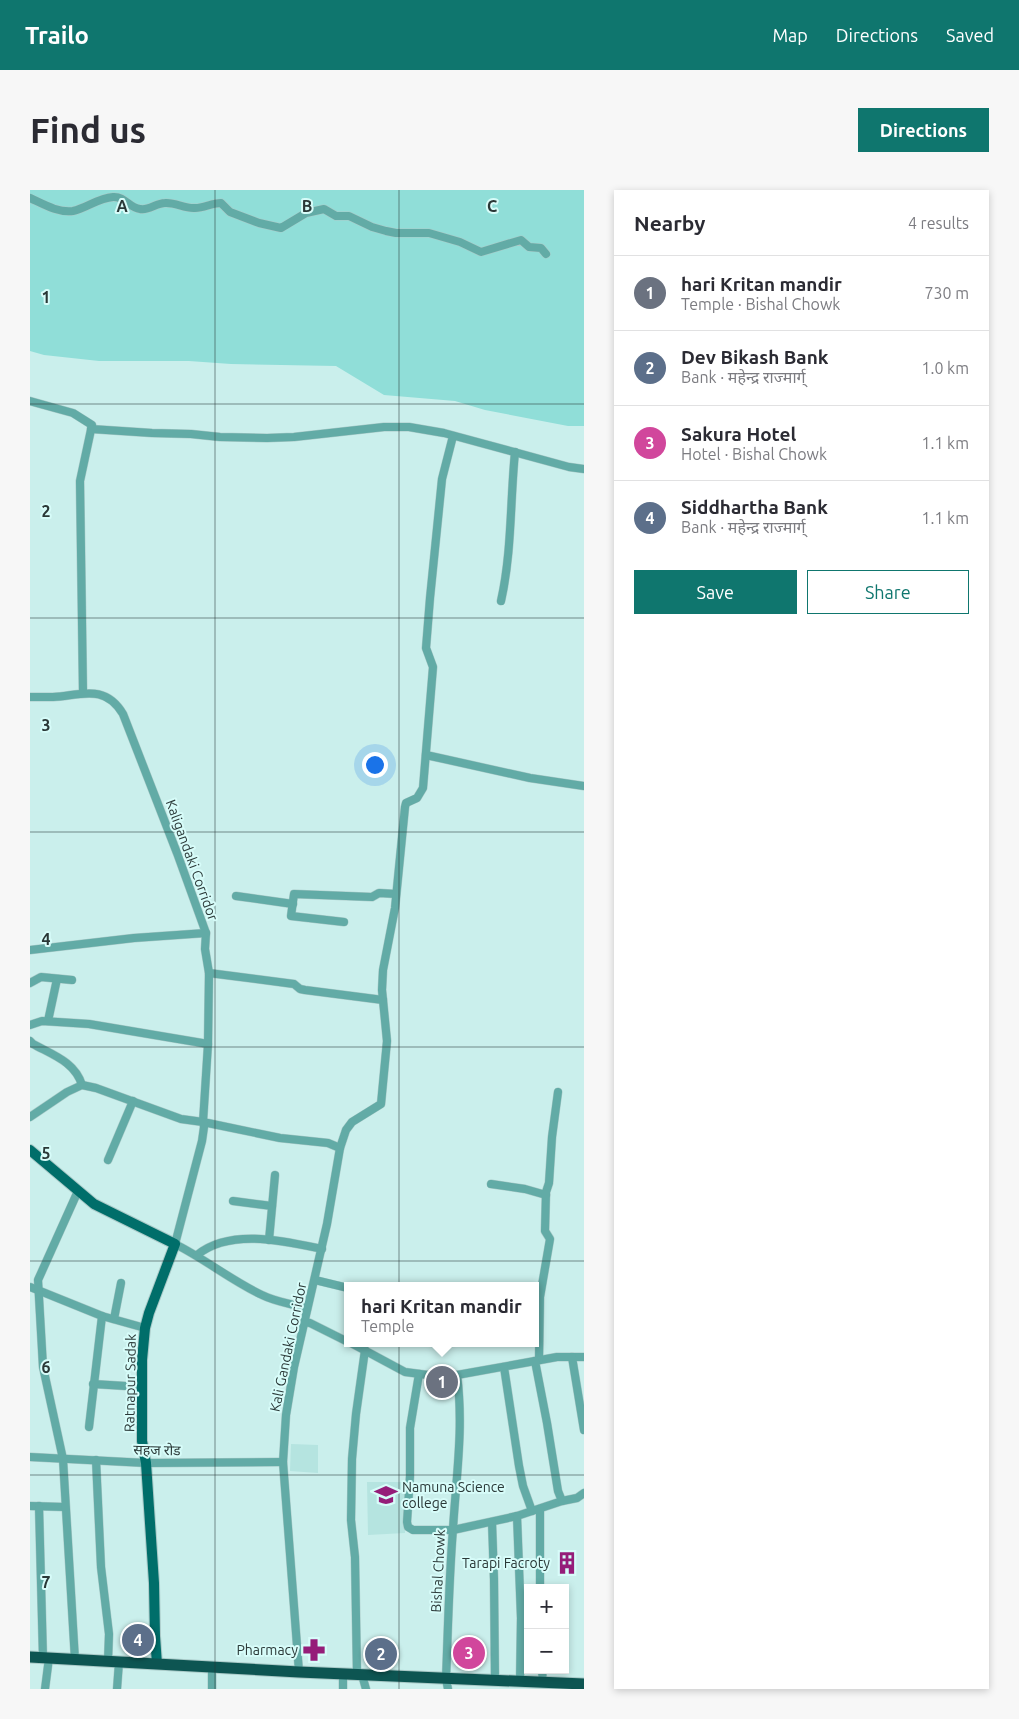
<!DOCTYPE html>
<html lang="en">
<head>
<meta charset="utf-8">
<style>
	:root { --surface:#fff; --page:#f7f7f7; --text:#2b2b33; --muted:#7c7c81; --line:#e1e1e2; --accent:#0f766e }
	body { margin:0; font-family:Ubuntu,"Noto Sans Devanagari",sans-serif; background:var(--page); color:var(--text) }
	.controls { position:absolute; right:15px; bottom:15px; display:grid; overflow:hidden; border-radius:0px; box-shadow:0 2px 8px #0003 }
	.controls button { width:45px; height:45px; display:grid; place-items:center; padding:0; border:0; border-bottom:1px solid var(--line); background:var(--surface); color:var(--text); font:25px sans-serif }
	.you { position:absolute; left:344px; top:574px; width:18px; height:18px; margin:-12px; border:4px solid #fff; border-radius:50%; background:#1a73e8; box-shadow:0 0 0 8px #1a73e833 }
	.badge { display:grid; place-items:center; width:32px; height:32px; border-radius:50%; background:var(--accent); color:#fff; font-size:16px; font-weight:700 }
	.pin { position:absolute; translate:-50% -50%; border:2px solid #fff; box-shadow:0 1px 5px #0006 }
	.popup { position:absolute; left:314px; top:1092px; width:195px; height:65px; box-sizing:border-box; display:grid; place-content:center; border-radius:0px; background:var(--surface); filter:drop-shadow(0 1px 4px #0005); font-size:16px; white-space:nowrap; color:var(--muted) }
	.popup b { font-size:19px; color:var(--text) }
	.popup::after { content:''; position:absolute; left:50%; top:100%; margin-left:-10px; border:10px solid transparent; border-top-color:var(--surface) }
	.list { margin:0; padding:0; list-style:none }
	h2 { display:flex; justify-content:space-between; align-items:center; height:65px; margin:0; padding:0 20px; font-size:21px }
	h2 small { font-size:16px; font-weight:400; color:var(--muted) }
	.list li { display:grid; grid-template-columns:32px 1fr auto; gap:15px; align-items:center; box-sizing:border-box; height:75px; padding:0 20px; border-top:1px solid var(--line) }
	.list b { display:block; font-size:19px; white-space:nowrap }
	.list p { margin:0; font-size:16px; white-space:nowrap; color:var(--muted) }
	.list em { font-size:16px; font-style:normal; color:var(--muted) }
	.actions { display:flex; gap:10px; padding:15px 20px }
	.actions a { flex:1; padding:11px 0; border:1px solid var(--accent); border-radius:0px; text-align:center; font-size:18px; color:var(--accent) }
	.actions .main { background:var(--accent); color:#fff }
	.map { position:relative; flex:none; width:554px; height:1499px; overflow:hidden; border-radius:0px }
	header { display:flex; align-items:center; gap:30px; box-sizing:border-box; height:70px; padding:0 25px; background:var(--accent); color:#fff }
	header strong { font-size:24px }
	nav { display:flex; gap:28px; margin-inline-start:auto; font-size:18px }
	.intro { display:flex; align-items:center; justify-content:space-between; box-sizing:border-box; height:120px; padding:0 30px }
	h1 { margin:0; font-size:35px }
	.button { padding:12px 22px; border-radius:0px; background:var(--accent); color:#fff; font-size:18px; font-weight:700 }
	main { display:flex; gap:30px; padding:0 30px }
	aside { flex:1; background:var(--surface); border-radius:0px; box-shadow:0 2px 8px #0003 }
	.map>svg:first-child { display:block }
</style>
</head>
<body>
<header>
<strong>Trailo</strong>
<nav><a>Map</a><a>Directions</a><a>Saved</a></nav>
</header>
<div class="intro"><h1>Find us</h1><a class="button">Directions</a></div>
<main>
<div class="map">
<svg width="554" height="1499" viewBox="0 0 554 1499">
	<rect width="100%" height="100%" fill="#caefec"/>
	<g fill="#b5e4e0">
		<path d="M261,1254l27,1v28l-28,-2z"/>
		<path d="M337,1292h38v51l-37,2z"/>
	</g>
	<path fill="#90ded8" d="M0,0h554v236h-16l-83,-16 -30,-9 -71,-6 -48,-29 -105,-2 -42,-3h-90l-55,-6 -14,-4z"/>
	<g fill="none" stroke-linecap="round" stroke-linejoin="round">
		<defs>
			<g id="minor">
				<path d="M0,8c13,6 28,15 43,13 14,-3 25,-13 40,-14 12,-1 16,11 27,12 9,2 16,-6 25,-6 10,-1 20,6 30,5 9,0 17,-5 26,-5l9,9 29,11 22,5 25,-15 18,-4 12,7h13l23,11 14,4 10,2h33l31,9 21,10 40,-12 8,7 12,1 5,6"/>
				<path d="M0,211l43,12 19,12 -12,56 3,211"/>
				<path d="M61,239l61,4 39,1 29,3 47,1 27,-1 90,-10h25l35,6 125,34 15,2"/>
				<path d="M471,411c11,-49 9,-99 14,-149"/>
				<path d="M0,507c8,0 16,0 23,0 29,-2 52,-13 70,17l54,139 29,80 -1,16 4,24 -1,71 -5,78 77,16 48,5 12,5"/>
				<path d="M396,565l104,23 54,8"/>
				<path d="M206,706l57,8"/>
				<path d="M314,732l-53,-6 3,-22 78,3 7,-4 17,1"/>
				<path d="M0,760l104,-12 72,-5"/>
				<path d="M179,783l85,11 6,5 5,1 78,10"/>
				<path d="M0,793l11,-6 31,3"/>
				<path d="M18,831l9,-42"/>
				<path d="M0,835l12,-4 47,3 119,20"/>
				<path d="M0,851l3,3c20,11 42,18 49,41"/>
				<path d="M0,927l37,-25 15,-7 14,3 85,31 22,3 1,5 -2,14 -27,103c30,15 57,37 87,51 14,7 31,9 45,14"/>
				<path d="M78,970l25,-59"/>
				<path d="M461,994l34,5 21,6"/>
				<path d="M203,1011l39,5"/>
				<path d="M239,1050l6,-65"/>
				<path d="M167,1065c33,-27 87,-14 125,-6"/>
				<path d="M285,1090l33,8"/>
				<path d="M0,1097l72,29 43,12"/>
				<path d="M84,1129l7,-36"/>
				<path d="M274,1132l6,1 38,19"/>
				<path d="M321,1153l54,29 23,3h29l100,-18h27"/>
				<path d="M542,1167l12,73"/>
				<path d="M509,1170l1,-63 10,-58 -5,-8 1,-39 3,-9 3,-46 6,-45"/>
				<path d="M474,1177l15,99 4,20 9,25"/>
				<path d="M389,1184l-9,54v48l-3,46 1,5 5,3h40l64,-14 45,-15 -4,-10 -11,-68 -12,-62"/>
				<path d="M63,1194l49,3"/>
				<path d="M59,1237l13,-111"/>
				<path d="M0,1267l116,6 137,-1"/>
				<path d="M66,1270l5,107 8,67 -1,27"/>
				<path d="M532,1311l15,-3 7,-5"/>
				<path d="M0,1316l35,1"/>
				<path d="M9,1316l4,152"/>
				<path d="M510,1319v79"/>
				<path d="M487,1326l4,102 -1,64"/>
				<path d="M462,1332l2,57 1,102"/>
				<path d="M45,1470l-12,-201 -20,-92 -5,-87 40,-89"/>
				<path d="M512,1480l1,13"/>
				<path d="M269,1482l-16,-210 3,-47 8,-48 33,-143 13,-76 6,-18 6,-8 29,-18 6,-63 -5,-51 1,-20 12,-62 10,-101 1,-4 11,-5 6,-10 10,-121 -7,-19 4,-50 12,-119 11,-43"/>
				<path d="M327,1485l-2,-118 -4,-37 1,-61 4,-45 9,-64"/>
				<path d="M332,1485l4,14"/>
				<path d="M15,1499l4,-31"/>
				<path d="M87,1499l2,-27"/>
				<path d="M182,1499v-22"/>
				<path d="M313,1499v-15"/>
				<path d="M418,1499l-2,-10c2,-50 3,-100 7,-150 3,-51 11,-102 4,-154"/>
			</g>
			<path id="major" d="M0,960l64,54 81,40 -26,69 -4,15 -3,32v81l4,22 8,120 1,53 2,28"/>
			<path id="highway" d="M0,1467l269,15 285,12"/>
		</defs>
		<use href="#minor" stroke="#aacac8" stroke-width="9"/>
		<use href="#major" stroke="#aacac8" stroke-width="12"/>
		<use href="#highway" stroke="#aacac8" stroke-width="13"/>
		<use href="#minor" stroke="#62aba6" stroke-width="8"/>
		<use href="#major" stroke="#006e6a" stroke-width="10"/>
		<use href="#highway" stroke="#0d5552" stroke-width="11"/>
	</g>
	<path fill="none" stroke="#2a3837" stroke-width="1" stroke-opacity="0.55" d="M185,0v1499M369,0v1499M0,214h554M0,428h554M0,642h554M0,857h554M0,1071h554M0,1285h554"/>
	<defs>
		<symbol id="university-bare" viewBox="-9 -9 18 18"><path d="M0-5L7-2L0 1L-7-2ZM-4 1L0 2.5L4 1V4Q0 6-4 4Z" fill="#951d79" stroke="#d7fcf9" stroke-width="2.5" paint-order="stroke"/></symbol>
		<symbol id="building-bare" viewBox="-9 -9 18 18"><path d="M-4-6H4V6H1V3H-1V6H-4ZM-2.5-4.3h1.7v1.8h-1.7ZM.8-4.3h1.7v1.8H.8ZM-2.5-1h1.7V.8h-1.7ZM.8-1h1.7V.8H.8Z" fill="#951d79" stroke="#d7fcf9" stroke-width="2.5" paint-order="stroke"/></symbol>
		<symbol id="pharmacy-bare" viewBox="-9 -9 18 18"><path d="M-2-6h4v4h4v4h-4v4h-4v-4h-4v-4h4Z" fill="#951d79" stroke="#d7fcf9" stroke-width="2.5" paint-order="stroke"/></symbol>
	</defs>
	<g fill-rule="evenodd">
		<use href="#university-bare" x="340" y="1289" width="32" height="32"/>
		<use href="#building-bare" x="521" y="1357" width="32" height="32"/>
		<use href="#pharmacy-bare" x="268" y="1444" width="32" height="32"/>
	</g>
	<g text-anchor="middle" dominant-baseline="central" stroke-width="4" stroke-linejoin="round" paint-order="stroke">
		<g font-size="14" fill="#2a3837" stroke="#d7fcf9">
			<text transform="translate(162 670) rotate(70)">Kaligandaki Corridor</text>
			<text transform="translate(258 1157) rotate(-78)">Kali Gandaki Corridor</text>
			<text transform="translate(100 1193) rotate(-89)">Ratnapur Sadak</text>
			<text transform="translate(127 1260) rotate(1)">सहज रोड</text>
			<text transform="translate(408 1381) rotate(-87)">Bishal Chowk</text>
		</g>
		<g font-size="14" fill="#2a3837" stroke="#d7fcf9" text-anchor="end">
			<text x="372" y="1297" text-anchor="start">Namuna Science<tspan x="372" dy="16">college</tspan></text>
			<text x="520" y="1373">Tarapi Facroty</text>
			<text x="268" y="1460">Pharmacy</text>
		</g>
	</g>
	<g font-size="16" text-anchor="middle" font-weight="bold" fill="#2a3837" stroke="#d7fcf9" stroke-width="4" stroke-linejoin="round" paint-order="stroke">
		<text x="92" y="22">A</text>
		<text x="277" y="22">B</text>
		<text x="462" y="22">C</text>
		<text x="16" y="113">1</text>
		<text x="16" y="327">2</text>
		<text x="16" y="541">3</text>
		<text x="16" y="755">4</text>
		<text x="16" y="969">5</text>
		<text x="16" y="1183">6</text>
		<text x="16" y="1398">7</text>
	</g>
</svg>
<div class="controls">
<button>+</button>
<button>−</button>
</div>
<div class="you"></div>
<div class="pin badge" style="left:412px;top:1192px;background:#6b7280">1</div>
<div class="popup"><b>hari Kritan mandir</b>Temple</div>
<div class="pin badge" style="left:351px;top:1464px;background:#5c6f8a">2</div>
<div class="pin badge" style="left:439px;top:1463px;background:#d1479c">3</div>
<div class="pin badge" style="left:108px;top:1450px;background:#5c6f8a">4</div>
</div>
<aside>
<h2>Nearby<small>4 results</small></h2>
<ul class="list">
<li><span class="badge" style="background:#6b7280">1</span><div><b>hari Kritan mandir</b><p>Temple · Bishal Chowk</p></div><em>730 m</em></li>
<li><span class="badge" style="background:#5c6f8a">2</span><div><b>Dev Bikash Bank</b><p>Bank · महेन्द्र राज्मार्ग्</p></div><em>1.0 km</em></li>
<li><span class="badge" style="background:#d1479c">3</span><div><b>Sakura Hotel</b><p>Hotel · Bishal Chowk</p></div><em>1.1 km</em></li>
<li><span class="badge" style="background:#5c6f8a">4</span><div><b>Siddhartha Bank</b><p>Bank · महेन्द्र राज्मार्ग्</p></div><em>1.1 km</em></li>
</ul>
<div class="actions"><a class="main">Save</a><a>Share</a></div>
</aside>
</main>
</body>
</html>
